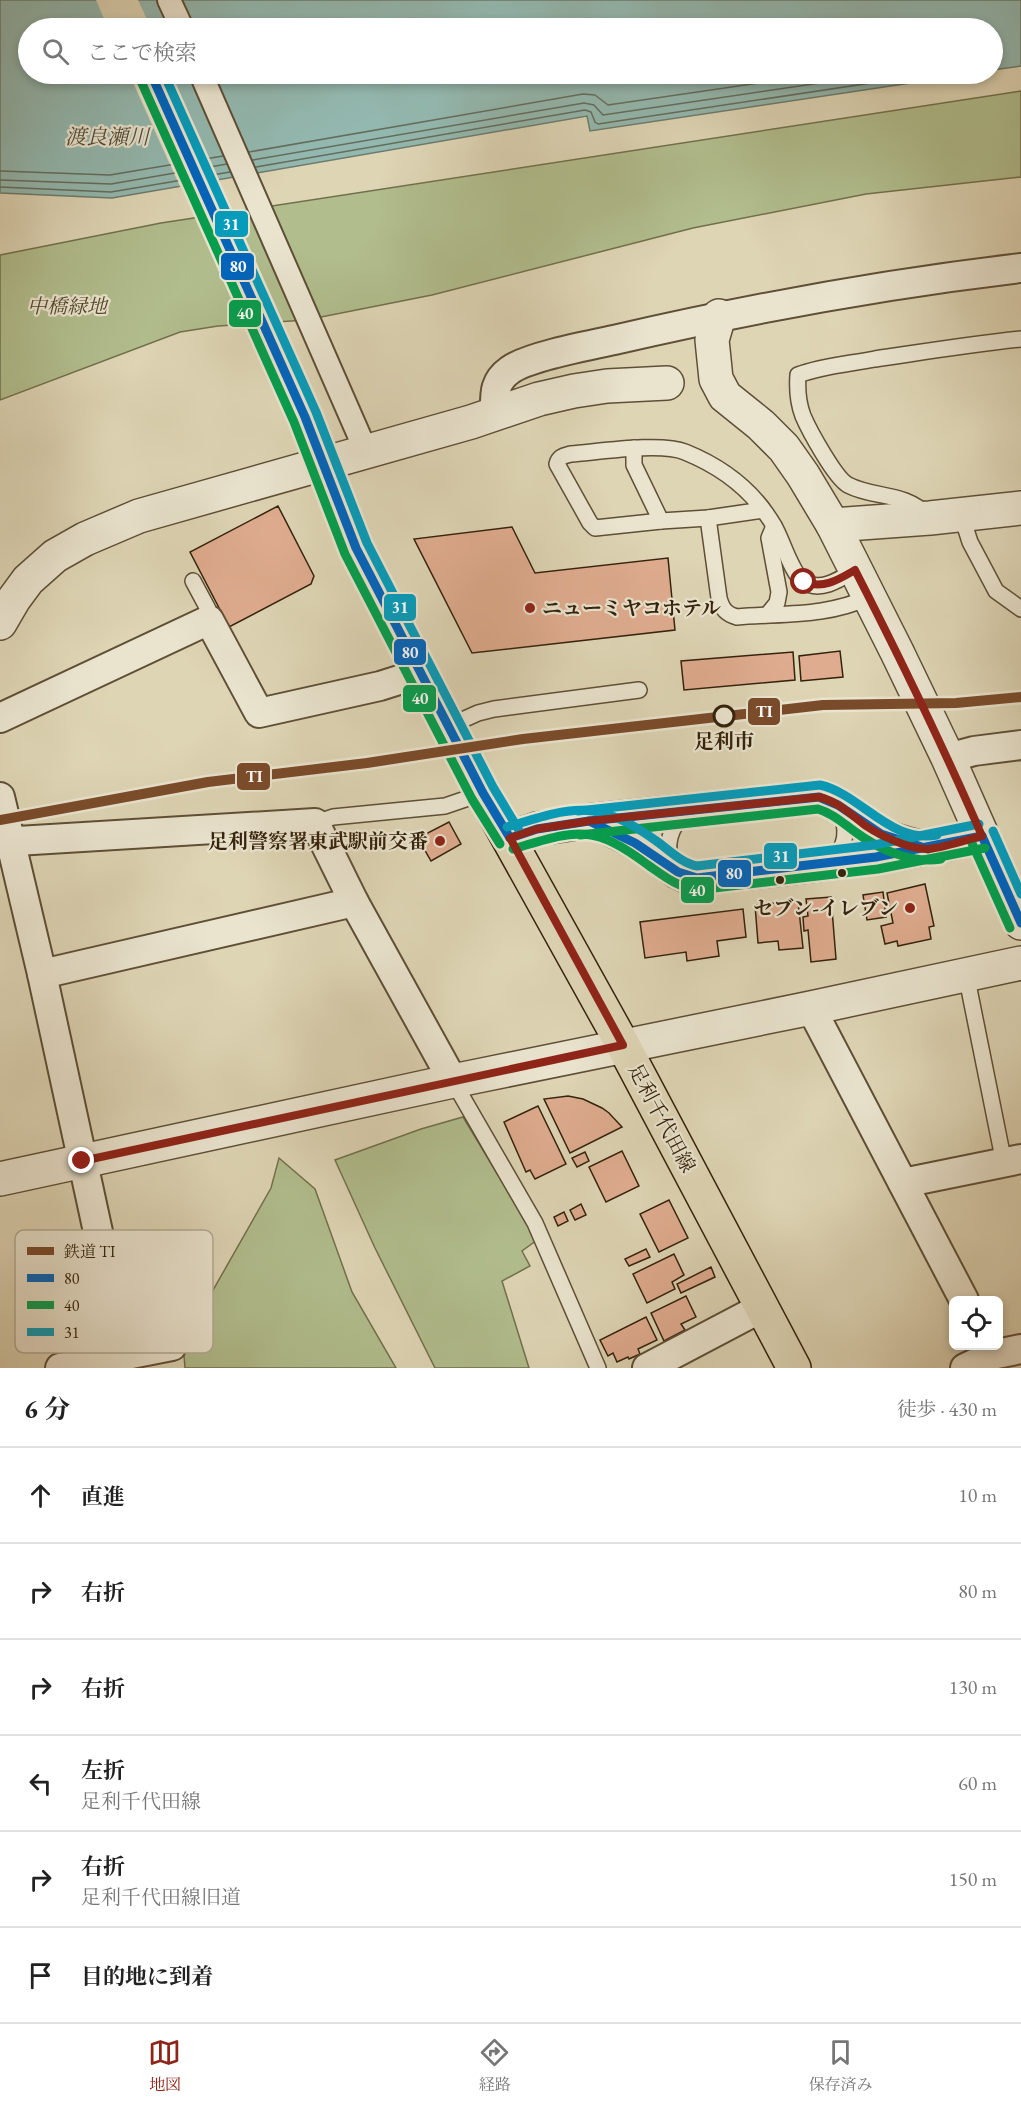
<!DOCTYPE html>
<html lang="ja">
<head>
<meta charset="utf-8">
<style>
	:root { --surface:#fff; --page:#f2f2f2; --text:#222; --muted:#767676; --line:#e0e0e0; --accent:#8f2418 }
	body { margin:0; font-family:"EB Garamond","Noto Serif JP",serif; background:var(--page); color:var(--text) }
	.controls { position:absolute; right:18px; bottom:18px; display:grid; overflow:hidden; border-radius:9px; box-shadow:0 3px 9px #0003 }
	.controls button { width:54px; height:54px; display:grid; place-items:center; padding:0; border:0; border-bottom:2px solid var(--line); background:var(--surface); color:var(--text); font:30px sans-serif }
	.stop { position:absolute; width:18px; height:18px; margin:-14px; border:4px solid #8f2418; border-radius:50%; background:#fff }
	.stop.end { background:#8f2418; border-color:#fff; box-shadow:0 2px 6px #0008 }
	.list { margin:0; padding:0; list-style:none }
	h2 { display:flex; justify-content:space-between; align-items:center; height:78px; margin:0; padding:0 24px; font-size:26px }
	h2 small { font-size:20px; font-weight:400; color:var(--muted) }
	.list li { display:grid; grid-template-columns:39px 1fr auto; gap:18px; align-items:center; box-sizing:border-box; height:96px; padding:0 24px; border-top:2px solid var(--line) }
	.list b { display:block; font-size:22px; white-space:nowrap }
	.list p { margin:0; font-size:20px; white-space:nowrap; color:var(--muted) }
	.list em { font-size:20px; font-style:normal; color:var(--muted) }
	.icon { flex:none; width:33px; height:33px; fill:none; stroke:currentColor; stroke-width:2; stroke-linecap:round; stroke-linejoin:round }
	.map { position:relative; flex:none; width:1021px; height:1368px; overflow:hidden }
	.search { position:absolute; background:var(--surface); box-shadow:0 3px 9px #0003; left:18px; right:18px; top:18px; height:66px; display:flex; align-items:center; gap:15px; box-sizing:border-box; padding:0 21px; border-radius:33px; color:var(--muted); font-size:22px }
	.sheet { height:654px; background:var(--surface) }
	nav { display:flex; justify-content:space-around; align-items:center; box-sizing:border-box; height:84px; border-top:2px solid var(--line); background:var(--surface); font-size:16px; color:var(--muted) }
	nav a { display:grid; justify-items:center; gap:3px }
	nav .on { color:var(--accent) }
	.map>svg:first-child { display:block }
</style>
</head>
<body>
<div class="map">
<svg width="1021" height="1368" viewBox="0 0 1021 1368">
	<rect width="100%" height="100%" fill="#ded5b5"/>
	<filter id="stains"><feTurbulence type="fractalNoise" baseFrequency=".00333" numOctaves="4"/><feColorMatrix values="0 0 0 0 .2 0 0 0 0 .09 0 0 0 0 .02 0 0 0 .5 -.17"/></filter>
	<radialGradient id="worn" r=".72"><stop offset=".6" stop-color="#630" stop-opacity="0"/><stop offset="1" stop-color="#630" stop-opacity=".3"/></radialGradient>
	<g fill="#b1bd8d" stroke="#72704c" stroke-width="1.5">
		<path d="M1021,91v86l-155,17 -173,34 -261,67 -126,25 -88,6 -38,6 -180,68v-145l161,-32z"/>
		<path d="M463,1117l74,123 -15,11 8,15 -28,15 27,87h-94l-60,-120 -40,-88 86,-31z"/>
		<path d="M279,1158l36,31 37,103 44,76h-211l-2,-25 88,-155z"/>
	</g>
	<path fill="#93b8af" stroke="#6d7c6e" stroke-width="1.5" d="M0,0h1021v66l-28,4 -1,-42h-964v46h943l-381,57 -3,-15 -475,82 -112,-5z"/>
	<g fill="#ded5b5">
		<path d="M96,0h42l13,28h-43z"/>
		<path d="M129,74h42l48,109 -38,6z"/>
	</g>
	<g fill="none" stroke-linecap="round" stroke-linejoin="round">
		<g stroke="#646d5e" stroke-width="1.5">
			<path d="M249,152l334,-58 12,1 13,10 212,-31"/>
			<path d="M253,160l331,-57 10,2 9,10 278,-41"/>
			<path d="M256,167l329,-57 6,2 4,10 3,2 333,-50"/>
			<path d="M0,171l110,4 113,-19"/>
			<path d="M0,180l111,4 116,-20"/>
			<path d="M0,187l111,5 119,-20"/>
		</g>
	</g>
	<g fill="#dfac8f" stroke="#34220c" stroke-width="1.5">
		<path d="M278,506l36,70 -3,8 -82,43 -39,-75z"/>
		<path d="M512,527l23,46 133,-15 7,72 -203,23 -58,-114z"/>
		<path d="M840,651l3,26 -42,4 -2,-25z"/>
		<path d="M793,652l2,28 -111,10 -3,-29z"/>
		<path d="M449,822l12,22 -30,17 -13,-23z"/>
		<path d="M925,884l9,42 -5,1 2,12 -33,7 -1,-5 -12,3 -4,-18 12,-3 -6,-30z"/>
		<path d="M883,892l3,25 -19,3 -4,-25z"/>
		<path d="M831,897l5,62 -25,3 -3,-32 -4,1 -1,-14 5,-1 -2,-17z"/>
		<path d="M798,901l5,47 -24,2 -1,-9 -20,2 -3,-38z"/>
		<path d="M743,909l3,28 -29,4 2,15 -32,5 -1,-9 -41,6 -5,-36z"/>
		<path d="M568,1096l15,3 19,9 7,5 13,14 -52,26 -26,-54z"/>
		<path d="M538,1106l28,58 -31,15 -5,-9 -4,2 -22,-50z"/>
		<path d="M622,1151l17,35 -33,16 -17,-35z"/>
		<path d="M585,1152l4,9 -12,6 -5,-9z"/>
		<path d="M669,1200l19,38 -29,14 -19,-38z"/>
		<path d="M581,1204l5,11 -11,5 -5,-10z"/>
		<path d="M564,1212l4,9 -10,5 -4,-9z"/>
		<path d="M646,1249l4,8 -21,9 -4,-7z"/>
		<path d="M674,1254l10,21 -12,7 3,7 -28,14 -14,-29z"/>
		<path d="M711,1267l4,10 -34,16 -4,-9z"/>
		<path d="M686,1296l10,21 -15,7 4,6 -21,11 -13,-28z"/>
		<path d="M646,1317l11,23 -19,9 2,5 -11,5 -1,-2 -11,5 -4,-9 -5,3 -8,-16z"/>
	</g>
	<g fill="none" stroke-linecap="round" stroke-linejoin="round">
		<defs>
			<g id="service">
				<path d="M634,448v17l27,56"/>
				<path d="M763,510l-55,8 -47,3 -66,7 -5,-5 -33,-59c2,-8 7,-8 14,-10 27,-2 90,-12 114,-2 37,15 69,39 89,74 9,15 17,47 30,56 17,11 38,-4 51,-12"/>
				<path d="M961,514l9,28 26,49 25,18"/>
				<path d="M928,516c-24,-25 -53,-17 -80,-31 -13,-7 -39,-55 -45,-69 -5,-13 -6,-27 -5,-41 24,-9 51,-11 77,-16 48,-7 97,-15 146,-20"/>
				<path d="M708,518l11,80c3,11 7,16 18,19 45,-4 90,0 132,-20"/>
				<path d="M193,581l15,28 1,11"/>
				<path d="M768,614l9,-11 2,-11 -10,-54 5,-12"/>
				<path d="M449,726l29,-13 16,-4 145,-19"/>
				<path d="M315,823l18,-6 112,-11 38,-13"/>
				<path d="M831,859c17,-12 16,-30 10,-48"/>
				<path d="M673,864c-9,-17 -3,-39 13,-50"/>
				<path d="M966,974l38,189"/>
				<path d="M453,1081l82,142 63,145"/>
			</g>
			<g id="pedestrian">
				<path d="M169,0l13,28"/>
				<path d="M201,74l161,368"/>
			</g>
			<g id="minor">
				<path d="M495,414c0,-19 -2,-32 15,-44 17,-13 80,-25 104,-30 134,-31 270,-56 407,-72"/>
				<path d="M0,718l209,-98 50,93 121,-27 41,-13"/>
				<path d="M948,758l26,-7 47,-6"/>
				<path d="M0,797l42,177 63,290 73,66 -6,16 -112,22"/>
				<path d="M0,842l315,-19 39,79 99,179"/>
				<path d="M42,974l312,-72"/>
				<path d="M811,1008l153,292"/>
				<path d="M903,1183l118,-24"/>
				<path d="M647,1368l116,-61"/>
				<path d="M965,1368l27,-13 29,-6"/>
			</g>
			<g id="tertiary">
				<path d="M719,316l-7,24 4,39 9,17 36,29 23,23 19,27 30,50 64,127 51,106 73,165"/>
				<path d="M833,525l97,-7 91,-10"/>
				<path d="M0,623l14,-24 14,-19 27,-24 30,-17 54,-23 332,-94 68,-23 35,-8 33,-5 60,-3"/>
				<path d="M592,822c33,11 58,29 86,50l8,4 11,2c96,-10 191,-19 285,-42"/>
				<path d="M510,838l27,-9 52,-8 230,-24c20,5 31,18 48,29 18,13 39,18 61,23"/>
				<path d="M0,1179l453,-98 358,-73 210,-45"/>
			</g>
			<path id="primary" d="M305,417l51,131 31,60 96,185 140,252 171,323"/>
		</defs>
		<use href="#service" stroke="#5e4f36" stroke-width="18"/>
		<use href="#pedestrian" stroke="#5e4f36" stroke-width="26"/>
		<use href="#minor" stroke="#5e4f36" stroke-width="32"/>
		<use href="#tertiary" stroke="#5e4f36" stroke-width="36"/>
		<use href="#primary" stroke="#34220c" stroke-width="36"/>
		<use href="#service" stroke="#eae4cf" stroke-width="15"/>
		<use href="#pedestrian" stroke="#eae4cf" stroke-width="22"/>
		<use href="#minor" stroke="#eae4cf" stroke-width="28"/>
		<use href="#tertiary" stroke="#eae4cf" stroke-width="33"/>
		<use href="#primary" stroke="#ded5b5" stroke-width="33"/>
		<defs>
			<g id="bus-1">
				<path d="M151,74l154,343 51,131 127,245 27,45"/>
				<path d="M589,821l46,22 43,29 19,6 179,-21 106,-21"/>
				<path d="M982,836l39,87"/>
				<path d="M510,838l27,-9 52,-8 230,-24 19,8 43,29 47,15"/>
			</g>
			<g id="bus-2">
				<path d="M140,79l154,343 51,132 127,245 28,45"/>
				<path d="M580,835l238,-26c14,4 25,14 36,22 24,18 57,33 87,28"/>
				<path d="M971,841l39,87"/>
				<path d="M513,849c64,-19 79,-26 135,16 16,11 29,22 49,25l181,-21 107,-21"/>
			</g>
			<g id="bus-3">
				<path d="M164,74l152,338 51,131 126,244 27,45"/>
				<path d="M578,811l242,-26c41,9 70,59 117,50"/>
				<path d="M507,827c65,-20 89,-29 148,13 13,9 26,23 42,26l177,-21 105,-21"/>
				<path d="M993,831l28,63"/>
			</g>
		</defs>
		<use href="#bus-1" stroke="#eae4cf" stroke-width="14"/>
		<use href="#bus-2" stroke="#eae4cf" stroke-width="14"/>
		<use href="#bus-3" stroke="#eae4cf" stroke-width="14"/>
		<use href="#bus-1" stroke="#0065bd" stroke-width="9"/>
		<use href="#bus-2" stroke="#039f4e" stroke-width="9"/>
		<use href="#bus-3" stroke="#059cbb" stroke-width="9"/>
		<defs>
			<path id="rail-1" d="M0,820l208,-38 159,-19 156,-24 300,-34 133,-2 65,-6"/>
		</defs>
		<use href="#rail-1" stroke="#eae4cf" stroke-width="15"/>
		<use href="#rail-1" stroke="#7a4b2a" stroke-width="10"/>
	</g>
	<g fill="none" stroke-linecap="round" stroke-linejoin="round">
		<path stroke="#8f2418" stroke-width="8" d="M82,1161l541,-116 -113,-207 27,-9 52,-8 230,-24c20,5 31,17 47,29 15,10 43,23 61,23 13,0 41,-10 55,-13 -39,-90 -82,-178 -127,-266 -17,10 -31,19 -51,12"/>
	</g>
	<g fill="#8f2418" stroke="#eae4cf" stroke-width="2">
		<circle cx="530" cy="608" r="6"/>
		<circle cx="440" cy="841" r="6"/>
		<circle cx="910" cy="908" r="6"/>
	</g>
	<circle fill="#eae4cf" stroke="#34220c" stroke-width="3" cx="724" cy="716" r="10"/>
	<g fill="#34220c" stroke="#eae4cf" stroke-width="2">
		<circle cx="842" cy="873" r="5"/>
		<circle cx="780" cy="880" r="5"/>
	</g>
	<g text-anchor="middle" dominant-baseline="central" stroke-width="4.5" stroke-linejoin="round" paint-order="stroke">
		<g font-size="20" font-style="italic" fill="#53492c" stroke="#eae4cf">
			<text x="67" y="306">中橋緑地</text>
		</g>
		<g font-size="20" font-weight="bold" fill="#34220c" stroke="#eae4cf" text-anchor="end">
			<text x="542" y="608" text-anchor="start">ニューミヤコホテル</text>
			<text x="428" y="841">足利警察署東武駅前交番</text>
			<text x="898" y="908">セブン-イレブン</text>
		</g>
		<g font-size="20" font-weight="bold" fill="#34220c" stroke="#eae4cf">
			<text x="724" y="741">足利市</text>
		</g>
		<g font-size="20" fill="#34220c" stroke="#eae4cf">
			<text transform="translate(662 1118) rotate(62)">足利千代田線</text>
		</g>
		<g font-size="21" font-style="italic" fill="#504f3d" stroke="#eae4cf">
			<text x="107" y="136">渡良瀬川</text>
		</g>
	</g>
	<rect x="15" y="1230" width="198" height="123" rx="9" fill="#eae4cf" stroke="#b3aa94" stroke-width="1.5"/>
	<rect x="27" y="1247" width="27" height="8" fill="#7a4b2a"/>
	<rect x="27" y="1274" width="27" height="8" fill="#0065bd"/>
	<rect x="27" y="1301" width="27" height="8" fill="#039f4e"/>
	<rect x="27" y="1328" width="27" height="8" fill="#059cbb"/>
	<g font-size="16" fill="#34220c">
		<text x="64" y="1257">鉄道 TI</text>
		<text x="64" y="1284">80</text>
		<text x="64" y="1311">40</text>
		<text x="64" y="1338">31</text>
	</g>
	<g stroke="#eae4cf" stroke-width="2">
		<rect x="214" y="210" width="35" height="28" rx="6" fill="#059cbb"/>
		<rect x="220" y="252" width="35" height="29" rx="6" fill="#0065bd"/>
		<rect x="228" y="299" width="34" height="29" rx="6" fill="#039f4e"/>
		<rect x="383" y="593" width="34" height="29" rx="6" fill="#059cbb"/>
		<rect x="393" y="638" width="34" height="28" rx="6" fill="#0065bd"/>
		<rect x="402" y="684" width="35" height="29" rx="6" fill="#039f4e"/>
		<rect x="747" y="697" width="34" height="29" rx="6" fill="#7a4b2a"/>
		<rect x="236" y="762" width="35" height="29" rx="6" fill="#7a4b2a"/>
		<rect x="763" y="842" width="35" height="28" rx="6" fill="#059cbb"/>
		<rect x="717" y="859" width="35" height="29" rx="6" fill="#0065bd"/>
		<rect x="680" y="876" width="35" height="28" rx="6" fill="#039f4e"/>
	</g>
	<g font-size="16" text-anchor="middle" font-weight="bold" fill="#fff">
		<text x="231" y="230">31</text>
		<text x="238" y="272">80</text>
		<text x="245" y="319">40</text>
		<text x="400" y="613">31</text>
		<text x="410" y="658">80</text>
		<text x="420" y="704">40</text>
		<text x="764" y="717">TI</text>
		<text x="254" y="782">TI</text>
		<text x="781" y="862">31</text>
		<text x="734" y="879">80</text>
		<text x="697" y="896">40</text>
	</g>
	<rect width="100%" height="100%" filter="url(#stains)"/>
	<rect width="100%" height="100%" fill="url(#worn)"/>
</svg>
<div class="controls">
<button><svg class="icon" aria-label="locate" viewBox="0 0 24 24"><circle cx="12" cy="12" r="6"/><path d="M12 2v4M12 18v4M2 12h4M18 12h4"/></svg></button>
</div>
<div class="stop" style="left:804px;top:582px"></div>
<div class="stop end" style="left:82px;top:1161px"></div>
<div class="search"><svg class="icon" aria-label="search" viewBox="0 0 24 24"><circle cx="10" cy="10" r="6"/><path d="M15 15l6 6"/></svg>ここで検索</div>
</div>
<section class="sheet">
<h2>6 分<small>徒歩 · 430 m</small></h2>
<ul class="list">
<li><svg class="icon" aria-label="ahead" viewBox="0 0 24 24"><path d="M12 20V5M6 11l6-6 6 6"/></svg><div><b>直進</b></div><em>10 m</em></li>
<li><svg class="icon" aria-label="right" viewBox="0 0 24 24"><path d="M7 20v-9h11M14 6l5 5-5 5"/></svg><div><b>右折</b></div><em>80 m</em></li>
<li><svg class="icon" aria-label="right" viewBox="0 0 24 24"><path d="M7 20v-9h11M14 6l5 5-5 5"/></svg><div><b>右折</b></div><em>130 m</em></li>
<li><svg class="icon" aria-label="left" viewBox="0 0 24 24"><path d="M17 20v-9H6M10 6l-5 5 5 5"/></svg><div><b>左折</b><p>足利千代田線</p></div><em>60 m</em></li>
<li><svg class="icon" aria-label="right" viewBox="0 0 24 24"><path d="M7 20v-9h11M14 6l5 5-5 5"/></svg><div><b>右折</b><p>足利千代田線旧道</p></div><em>150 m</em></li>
<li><svg class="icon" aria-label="arrive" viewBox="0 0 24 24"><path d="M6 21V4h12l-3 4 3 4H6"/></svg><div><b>目的地に到着</b></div></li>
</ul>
</section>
<nav>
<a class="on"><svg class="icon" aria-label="map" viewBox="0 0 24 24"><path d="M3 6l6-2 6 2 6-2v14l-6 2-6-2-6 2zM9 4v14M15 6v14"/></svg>地図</a>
<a><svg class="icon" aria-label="directions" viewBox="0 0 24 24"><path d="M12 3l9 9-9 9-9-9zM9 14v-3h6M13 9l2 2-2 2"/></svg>経路</a>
<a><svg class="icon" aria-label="saved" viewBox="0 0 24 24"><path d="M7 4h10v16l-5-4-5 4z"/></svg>保存済み</a>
</nav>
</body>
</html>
